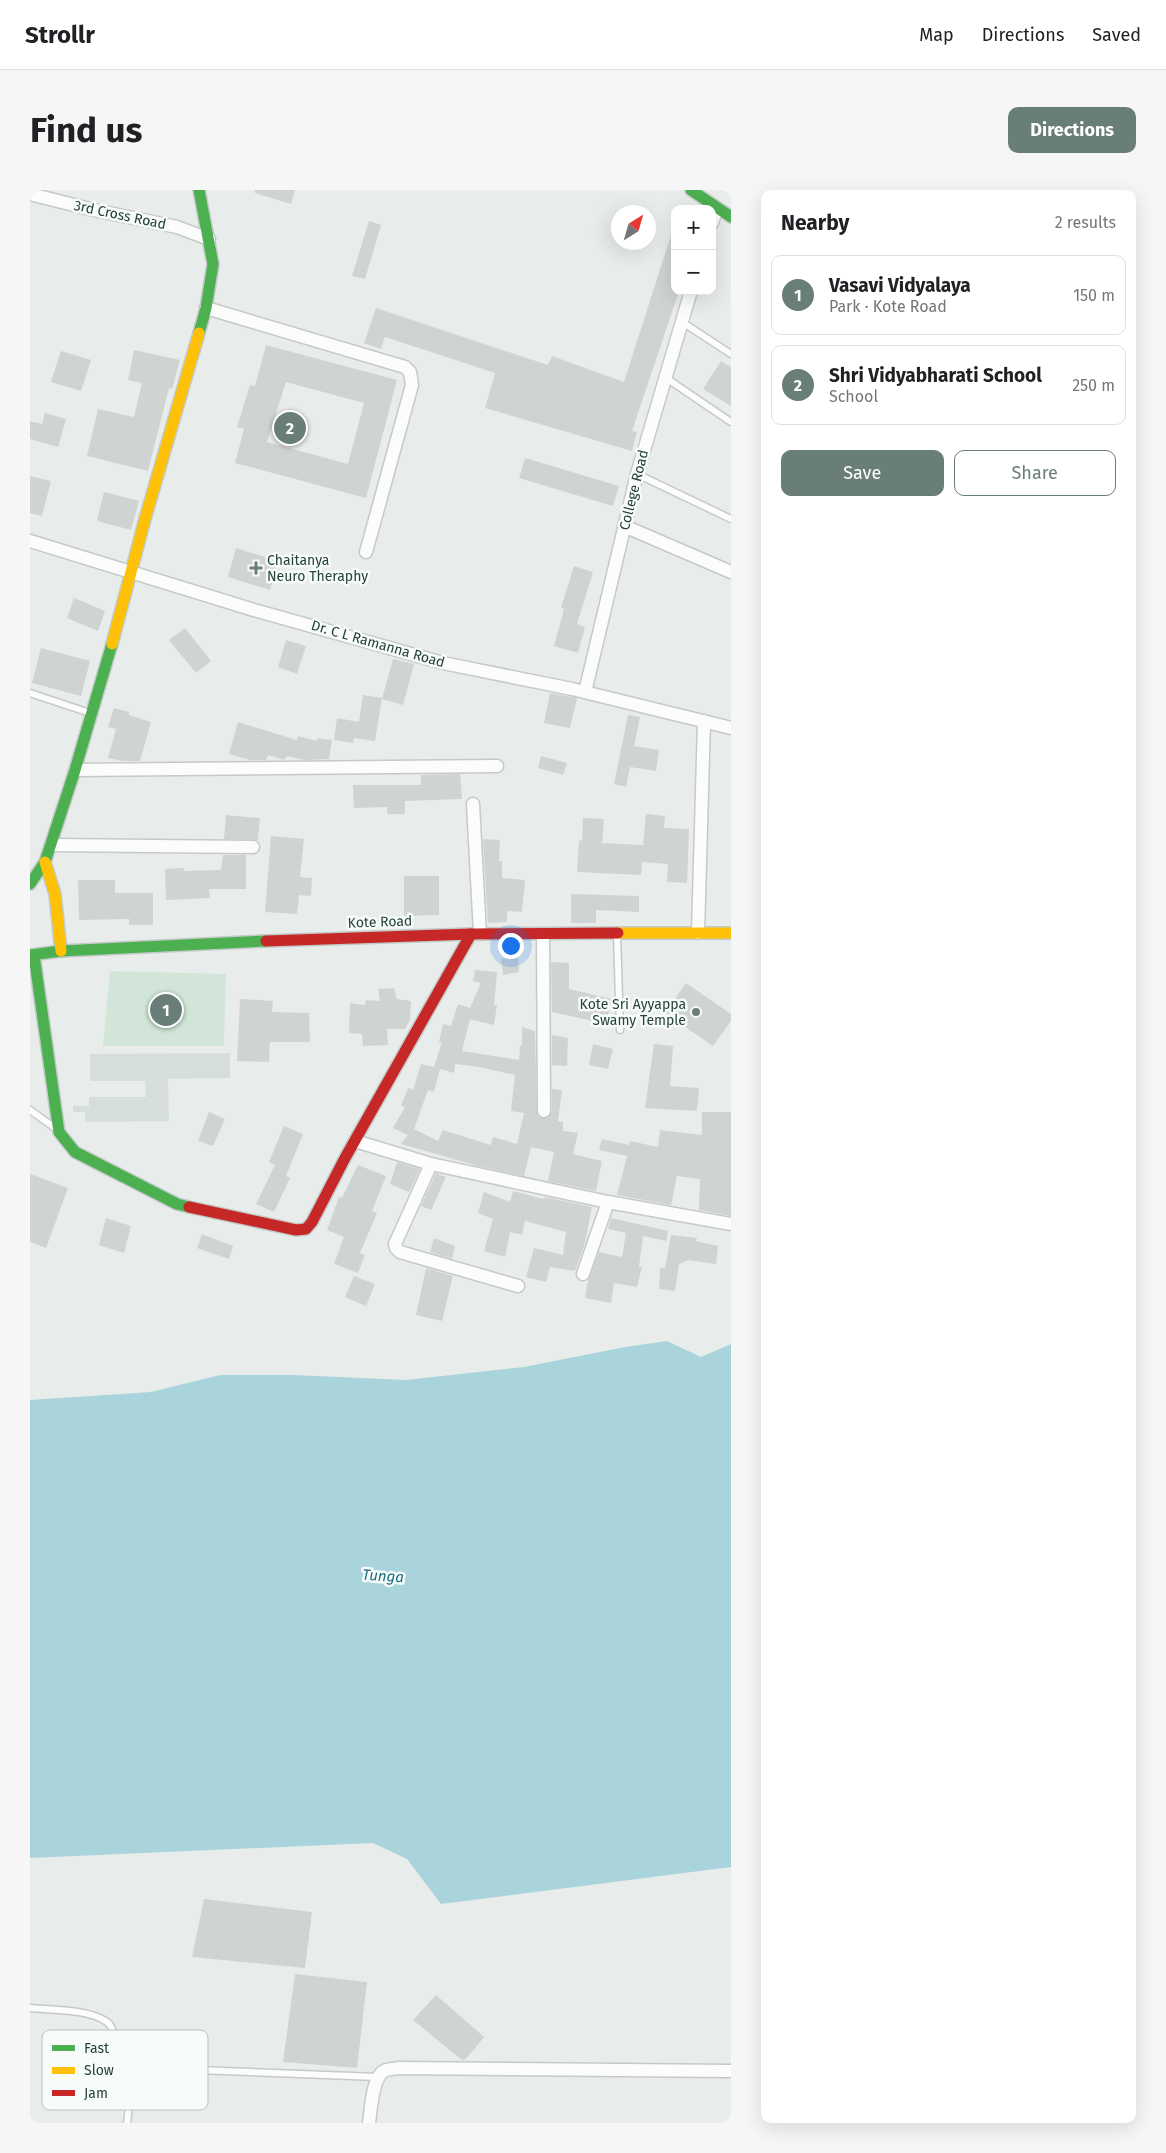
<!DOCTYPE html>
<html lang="en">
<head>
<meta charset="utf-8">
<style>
	:root { --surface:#fff; --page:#f6f6f6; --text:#202124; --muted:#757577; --line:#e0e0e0; --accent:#697e78 }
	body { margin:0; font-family:"Fira Sans",sans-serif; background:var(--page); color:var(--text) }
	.controls { position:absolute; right:15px; top:15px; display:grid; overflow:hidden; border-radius:10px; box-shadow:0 5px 20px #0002 }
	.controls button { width:45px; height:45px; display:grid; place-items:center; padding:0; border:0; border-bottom:1px solid var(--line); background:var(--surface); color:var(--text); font:25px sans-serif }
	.compass { position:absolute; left:581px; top:15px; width:45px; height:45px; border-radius:50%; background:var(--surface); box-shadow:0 5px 20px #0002; rotate:37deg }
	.you { position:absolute; left:480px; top:755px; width:18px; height:18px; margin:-12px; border:4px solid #fff; border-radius:50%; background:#1a73e8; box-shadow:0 0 0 8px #1a73e833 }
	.badge { display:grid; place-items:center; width:32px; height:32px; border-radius:50%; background:var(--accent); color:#fff; font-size:16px; font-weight:700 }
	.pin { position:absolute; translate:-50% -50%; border:2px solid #fff; box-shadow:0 1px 5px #0006 }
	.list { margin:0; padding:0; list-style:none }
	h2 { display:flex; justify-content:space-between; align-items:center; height:65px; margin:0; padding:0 20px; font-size:21px }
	h2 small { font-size:16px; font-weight:400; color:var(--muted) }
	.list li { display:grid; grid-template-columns:32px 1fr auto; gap:15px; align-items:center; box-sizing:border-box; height:80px; margin:0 10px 10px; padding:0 10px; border:1px solid var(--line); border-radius:10px }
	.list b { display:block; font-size:19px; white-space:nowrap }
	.list p { margin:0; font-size:16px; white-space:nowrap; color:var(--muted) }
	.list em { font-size:16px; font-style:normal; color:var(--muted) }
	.actions { display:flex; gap:10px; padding:15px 20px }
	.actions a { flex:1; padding:11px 0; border:1px solid var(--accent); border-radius:10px; text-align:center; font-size:18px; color:var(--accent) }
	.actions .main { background:var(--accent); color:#fff }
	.map { position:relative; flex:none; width:701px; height:1933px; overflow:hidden; border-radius:10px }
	header { display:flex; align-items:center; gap:30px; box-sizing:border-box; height:70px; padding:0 25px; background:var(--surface); border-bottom:1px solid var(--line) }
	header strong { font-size:24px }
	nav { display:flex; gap:28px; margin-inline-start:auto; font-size:18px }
	.intro { display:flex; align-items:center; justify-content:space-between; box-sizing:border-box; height:120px; padding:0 30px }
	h1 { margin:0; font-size:35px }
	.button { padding:12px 22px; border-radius:10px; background:var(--accent); color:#fff; font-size:18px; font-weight:700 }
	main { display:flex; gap:30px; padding:0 30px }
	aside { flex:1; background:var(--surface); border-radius:10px; box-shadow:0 5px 20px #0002 }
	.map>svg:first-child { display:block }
</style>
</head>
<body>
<header>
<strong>Strollr</strong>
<nav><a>Map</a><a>Directions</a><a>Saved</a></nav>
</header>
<div class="intro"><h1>Find us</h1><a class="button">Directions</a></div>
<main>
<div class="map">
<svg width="701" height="1933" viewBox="0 0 701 1933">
	<rect width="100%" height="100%" fill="#e8edeb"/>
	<path fill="#d6dedb" d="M200,863v25l-62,1 1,42 -84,1v-10h-12v-6h16v-9h57l-1,-16h-55v-27z"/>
	<path fill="#d1e6d8" d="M80,781l116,3 -2,72h-121z"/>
	<path fill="#a9d4db" d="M637,1151l34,16 30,-13v523l-290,37 -34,-45 -34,-16 -343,15v-458l121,-8 69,-17h74l112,5 118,-13 101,-20z"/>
	<g fill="#cfd4d2" fill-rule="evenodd">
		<path d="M225,0h40l-4,14 -36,-11z"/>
		<path d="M339,31l12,4 -16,54 -13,-3z"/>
		<path d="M642,42h3v59h4l-47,140 5,1 -5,19 -147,-43 10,-35 -110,-36 -4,12 -17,-6 12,-35 172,57 4,-9 72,26z"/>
		<path d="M236,155l131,35 -31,118 -131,-35 9,-34 -7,-2 13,-42 5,1zM256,192l78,21 -16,61 -81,-22z"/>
		<path d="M104,160l46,10 -8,29 -3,-1 -21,83 -61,-15 11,-47 36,8 8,-34 -14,-3z"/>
		<path d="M31,161l30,9 -10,31 -30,-9z"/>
		<path d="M691,171l10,6v39l-28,-17z"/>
		<path d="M15,223l21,6 -8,28 -28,-8v-18l12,3z"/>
		<path d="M495,268l94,28 -6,20 -94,-28z"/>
		<path d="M0,286l21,5 -9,35 -12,-3z"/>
		<path d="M74,302l35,9 -8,29 -34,-9z"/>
		<path d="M206,358l42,13 -8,29 -42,-13z"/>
		<path d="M544,376l19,6 -16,52 8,3 -7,26 -24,-7 10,-37 -3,-1z"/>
		<path d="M44,408l31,13 -7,20 -31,-13z"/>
		<path d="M155,438l26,33 -15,12 -27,-33z"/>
		<path d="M256,450l20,6 -9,28 -19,-7z"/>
		<path d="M11,458l49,13 -9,35 -49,-13z"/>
		<path d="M363,469l21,5 -11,41 -21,-6z"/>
		<path d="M520,503l27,5 -7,30 -26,-5z"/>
		<path d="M333,505l19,3 -7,43 -21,-3 -1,5 -19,-3 3,-22 22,4z"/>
		<path d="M84,518l15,4v3l22,7 -11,39h-18l-14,-3 8,-29 -8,-2z"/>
		<path d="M598,525l12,2 -6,29 25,4 -3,21 -26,-4 -4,20 -12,-3z"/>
		<path d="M208,532l59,18 1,-4 19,5v-3l15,2 -3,19 -25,1 -17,-4 -3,4 -16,-5 -2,5h-16l-21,-6z"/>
		<path d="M511,566l26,7 -4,12 -25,-7z"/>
		<path d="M430,584l2,25 -57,2v13h-18v-7l-33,1 -1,-23h68v-10z"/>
		<path d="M616,624l19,2 -1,12 25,1 -2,54 -20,-1 1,-18 -26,-2 -1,13 -64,-3 2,-32 3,1 1,-23 21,1 -2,24 41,2z"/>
		<path d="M196,625l34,3 -2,22 -34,-1z"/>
		<path d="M241,646l33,3 -4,38 12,1 -1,18 -12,-1 -2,19 -32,-2z"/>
		<path d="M453,649l17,1 -1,21h3v17l23,2 -3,32 -15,-1v11l-19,1z"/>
		<path d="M193,665h23v34h-37l1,9 -44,2 -1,-31 19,-1v3l37,-1z"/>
		<path d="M374,686h35v39l-35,1z"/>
		<path d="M48,690h37v13h38v32h-24v-6l-50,1z"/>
		<path d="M541,704l68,2v16l-43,-2v13h-25z"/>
		<path d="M488,766l1,16 -16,3 -2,-16z"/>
		<path d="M521,772l18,1v26l43,10 -6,25 -54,-12z"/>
		<path d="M445,780l22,2 -3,33h3l-3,20 -24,-6 -8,32 57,9 1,-14h2v-19l13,4 2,84 3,3h8l4,-7v-22l10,1 -4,31 5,1v9l15,2 -5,21 29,7 -6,30 -48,-10 6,-29 -23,-5 -7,29 -46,-10 -77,-22 7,-9 -15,-7 12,-21 -4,-1 7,-18 5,2 8,-26 13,3 8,-25h-3l4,-18 8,2 7,-22 12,4 11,-25 -8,-2zM425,874l24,3 36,8 -4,36 13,2 -7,31 -24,-7 -2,8 -48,-15 -5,11 -24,-12 14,-39 6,2 6,-23 14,4z"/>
		<path d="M656,793l45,31v7l-18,25 -48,-33z"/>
		<path d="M364,798l3,11 14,2 -1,19 -5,9h-18l1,16 -25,1 -1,-12 -13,-1 1,-30 15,2 1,-5 14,1 -2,-12z"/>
		<path d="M210,809l33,2 -1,11 37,1 1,29h-40l-1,20 -32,-1z"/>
		<path d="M522,845l16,3 -1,28 -15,-1z"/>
		<path d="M563,854l20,5 -5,20 -19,-4z"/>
		<path d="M624,854l19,2 -3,40 29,2 -2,23 -52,-3z"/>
		<path d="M179,922l16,7 -12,27 -15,-5z"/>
		<path d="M672,922h29v104l-32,-6 1,-31 -23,-3 -6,29 -54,-10 10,-39 -28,-6 3,-11 27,6 1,-4 28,6 2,-17 42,5z"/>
		<path d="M254,936l19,8 -17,42 4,2 -16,34 -18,-8 19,-39 -6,-3z"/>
		<path d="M367,972l23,7 -11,23 -19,-8z"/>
		<path d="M328,975l28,11 -14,35 5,2 -17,40 5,2 -7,18 -24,-9 10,-27 -17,-7 12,-33 3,1z"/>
		<path d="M406,983l10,4 -15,33 -10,-4z"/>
		<path d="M0,984l38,14 -22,60 -16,-6z"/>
		<path d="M483,1001l31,8 1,-2 47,10 -7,36 -10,28 -25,-4 -4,15 -20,-5 8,-29 29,7 3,-23 -41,-11 -3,14 -12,-3 -5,25 -21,-6 9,-32 -15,-6 6,-21 26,10z"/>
		<path d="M76,1028l25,8 -7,27 -25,-8z"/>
		<path d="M581,1028l57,13 -2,10 -23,-5 -4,31h3l-5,20 -23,-4 -3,20 -26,-5 3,-17 11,-29 23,5 4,-24 -18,-4z"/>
		<path d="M172,1044l31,12 -4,13 -32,-11z"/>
		<path d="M641,1045l26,3 -1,3 22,5 -2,18 -28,-4 -9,4 -4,27 -16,-2 1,-21h5z"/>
		<path d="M404,1048l21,8 -3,13 -22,-7z"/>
		<path d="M396,1078l27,8 -11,45 -26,-6z"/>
		<path d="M324,1086l21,8 -9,22 -21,-9z"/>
		<path d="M174,1709l108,13 -7,56 -113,-11z"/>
		<path d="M265,1784l72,8 -10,86 -74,-6z"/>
		<path d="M406,1805l48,42 -19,23h-3l-49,-40z"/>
	</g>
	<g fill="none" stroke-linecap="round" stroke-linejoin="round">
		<defs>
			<g id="lane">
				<path d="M652,132l49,32"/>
				<path d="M636,188l65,44"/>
				<path d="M607,284l94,45"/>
				<path d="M0,503l60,20"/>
				<path d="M587,745l3,95"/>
				<path d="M0,920l25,18"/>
				<path d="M0,1818c21,2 60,1 77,14 14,10 1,42 9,56 3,6 10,9 15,12"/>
				<path d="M97,1933c5,-41 3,-41 44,-54l207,8"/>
			</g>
			<g id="street">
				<path d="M0,4l64,16 83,17 32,12"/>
				<path d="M682,33l5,-15"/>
				<path d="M176,118l199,59 5,5 2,13 -46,167"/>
				<path d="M594,336l107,46"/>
				<path d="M0,351l224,69 189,53 129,26 159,39"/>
				<path d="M555,502l52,-218 54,-183"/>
				<path d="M45,580l422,-4"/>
				<path d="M443,614l7,130"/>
				<path d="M21,655l202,2"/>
				<path d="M668,743l6,-212"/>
				<path d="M513,744l1,177"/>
				<path d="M325,951l76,23 177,38 123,22"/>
				<path d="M401,974l-36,80 1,4 4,4 118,34"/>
				<path d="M553,1084l25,-72"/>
				<path d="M339,1933c2,-13 3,-48 17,-53 3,-1 8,-1 12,-2l333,3"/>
			</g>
			<g id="fast">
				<path d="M661,0l40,27"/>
				<path d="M169,143l7,-25 7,-44 -14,-74"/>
				<path d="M0,694l15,-22 30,-92 37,-126"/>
				<path d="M0,765l31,-4 205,-10"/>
				<path d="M4,765l25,177 16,20 102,52 12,3"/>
			</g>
			<g id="slow">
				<path d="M82,454l33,-125 54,-186"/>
				<path d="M15,672l10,32 6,57"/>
				<path d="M588,743h113"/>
			</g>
			<g id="jam">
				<path d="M236,751l205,-7 147,-1"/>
				<path d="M159,1017l107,23 10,-1 6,-7 33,-64 126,-224"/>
			</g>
		</defs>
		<use href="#lane" stroke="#c5cac8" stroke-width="9"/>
		<use href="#street" stroke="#c5cac8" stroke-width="15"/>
		<use href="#fast" stroke="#c3cbc8" stroke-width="14"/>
		<use href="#slow" stroke="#c3cbc8" stroke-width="14"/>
		<use href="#jam" stroke="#c3cbc8" stroke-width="14"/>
		<use href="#lane" stroke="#fcfcfc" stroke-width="6"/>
		<use href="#street" stroke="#fcfcfc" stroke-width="12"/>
		<use href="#fast" stroke="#4caf50" stroke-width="11"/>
		<use href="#slow" stroke="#ffc107" stroke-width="11"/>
		<use href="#jam" stroke="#c62828" stroke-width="11"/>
	</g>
	<g fill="#697e78" stroke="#f7fbf9" stroke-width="2">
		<path d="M223.5 370.5h5v5h5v5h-5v5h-5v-5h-5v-5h5z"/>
		<circle cx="666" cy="822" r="5"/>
	</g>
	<g text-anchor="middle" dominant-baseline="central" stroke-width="5" stroke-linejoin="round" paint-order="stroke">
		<g font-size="14" fill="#24423a" stroke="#f7fbf9">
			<text transform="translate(90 25) rotate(12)">3rd Cross Road</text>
			<text transform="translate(604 300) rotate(-76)">College Road</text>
			<text transform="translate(348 454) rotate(16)">Dr. C L Ramanna Road</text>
			<text transform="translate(350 732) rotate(-2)">Kote Road</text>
		</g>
		<g font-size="14" fill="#24423a" stroke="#f7fbf9" text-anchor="start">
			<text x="237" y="370">Chaitanya<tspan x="237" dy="16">Neuro Theraphy</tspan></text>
			<text x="656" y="814" text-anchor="end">Kote Sri Ayyappa<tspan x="656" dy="16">Swamy Temple</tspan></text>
		</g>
		<g font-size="15" font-style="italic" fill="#1c6f80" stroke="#f7fbf9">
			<text transform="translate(353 1386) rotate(4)">Tunga</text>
		</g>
	</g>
	<rect x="12" y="1840" width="166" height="80" rx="8" fill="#f7fbf9" stroke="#b8c4c0" stroke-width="1"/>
	<rect x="22" y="1855" width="23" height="6" fill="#4caf50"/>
	<rect x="22" y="1877" width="23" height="7" fill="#ffc107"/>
	<rect x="22" y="1900" width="23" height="6" fill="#c62828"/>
	<g font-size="14" fill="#24423a">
		<text x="54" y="1863">Fast</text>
		<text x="54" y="1885">Slow</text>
		<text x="54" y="1908">Jam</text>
	</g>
</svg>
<div class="controls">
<button>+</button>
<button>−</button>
</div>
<svg class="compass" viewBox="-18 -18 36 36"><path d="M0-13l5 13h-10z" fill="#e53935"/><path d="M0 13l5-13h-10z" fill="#757577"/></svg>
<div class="you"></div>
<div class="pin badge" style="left:136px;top:820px">1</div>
<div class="pin badge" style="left:260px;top:238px">2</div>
</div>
<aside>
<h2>Nearby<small>2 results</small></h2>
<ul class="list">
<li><span class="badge">1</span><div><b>Vasavi Vidyalaya</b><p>Park · Kote Road</p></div><em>150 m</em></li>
<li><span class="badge">2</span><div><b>Shri Vidyabharati School</b><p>School</p></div><em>250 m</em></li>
</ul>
<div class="actions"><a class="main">Save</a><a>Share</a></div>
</aside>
</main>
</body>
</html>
